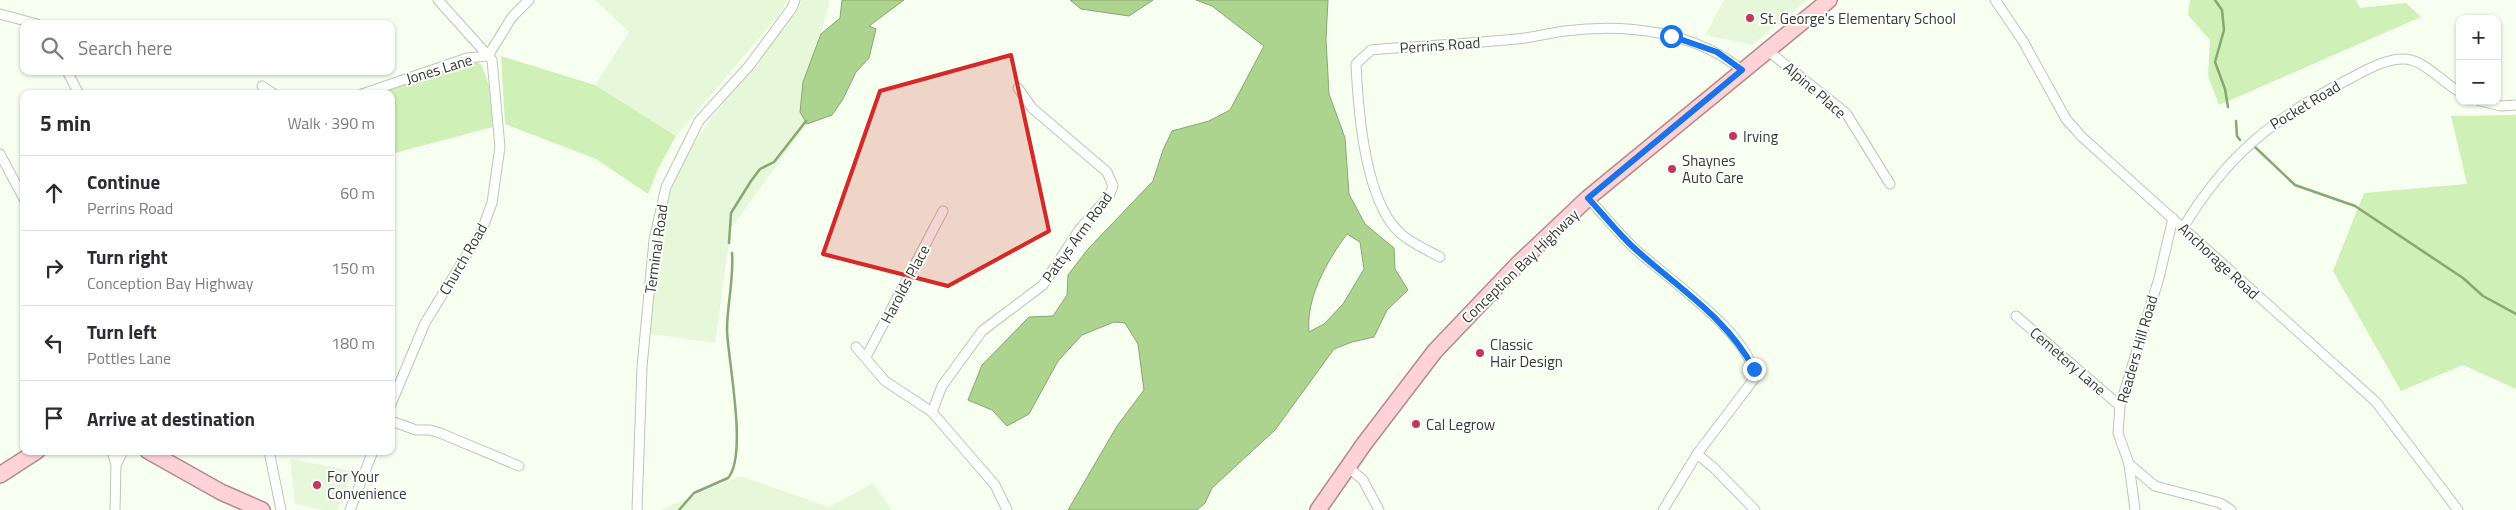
<!DOCTYPE html>
<html lang="en">
<head>
<meta charset="utf-8">
<style>
	:root { --surface:#fff; --page:#f7f7f7; --text:#2b2b33; --muted:#7c7c81; --line:#e1e1e2 }
	body { margin:0; font-family:"Titillium Web",sans-serif; background:var(--page); color:var(--text) }
	.controls { position:absolute; right:15px; top:15px; display:grid; overflow:hidden; border-radius:10px; box-shadow:0 1px 4px #0004 }
	.controls button { width:45px; height:45px; display:grid; place-items:center; padding:0; border:0; border-bottom:1px solid var(--line); background:var(--surface); color:var(--text); font:25px sans-serif }
	.stop { position:absolute; width:15px; height:15px; margin:-11px; border:4px solid #1a73e8; border-radius:50%; background:#fff }
	.stop.end { background:#1a73e8; border-color:#fff; box-shadow:0 1px 5px #0008 }
	.list { margin:0; padding:0; list-style:none }
	h2 { display:flex; justify-content:space-between; align-items:center; height:65px; margin:0; padding:0 20px; font-size:21px }
	h2 small { font-size:16px; font-weight:400; color:var(--muted) }
	.list li { display:grid; grid-template-columns:32px 1fr auto; gap:15px; align-items:center; box-sizing:border-box; height:75px; padding:0 20px; border-top:1px solid var(--line) }
	.list b { display:block; font-size:19px; white-space:nowrap }
	.list p { margin:0; font-size:16px; white-space:nowrap; color:var(--muted) }
	.list em { font-size:16px; font-style:normal; color:var(--muted) }
	.icon { flex:none; width:28px; height:28px; fill:none; stroke:currentColor; stroke-width:2; stroke-linecap:round; stroke-linejoin:round }
	.map { position:relative; flex:none; width:2516px; height:510px; overflow:hidden }
	.search { position:absolute; background:var(--surface); box-shadow:0 1px 4px #0004; left:20px; top:20px; width:375px; height:55px; display:flex; align-items:center; gap:12px; box-sizing:border-box; padding:0 18px; border-radius:10px; color:var(--muted); font-size:19px }
	.panel { position:absolute; background:var(--surface); box-shadow:0 1px 4px #0004; left:20px; top:90px; width:375px; height:365px; border-radius:10px }
	.map>svg:first-child { display:block }
</style>
</head>
<body>
<div class="map">
<svg width="2516" height="510" viewBox="0 0 2516 510">
	<rect width="100%" height="100%" fill="#f6fff0"/>
	<g fill="#e6f8d9">
		<path d="M595,0h192l-6,12 -105,124 -81,-51 34,-53z"/>
		<path d="M802,0h28l-30,112 7,12 -76,104 -16,115 -65,-9 10,-93 11,-52 15,-34 24,-35 87,-109z"/>
		<path d="M1724,0h84l-56,45 -47,-10z"/>
		<path d="M290,459l63,12 -16,39h-15l-27,-6z"/>
		<path d="M740,476l89,31 44,-24 19,27h-232z"/>
	</g>
	<g fill="#cff0b6">
		<path d="M2190,0h166l4,8 46,-5 15,14 -202,88 -11,-29 2,-36 -22,-25z"/>
		<path d="M501,56l94,29 81,51 -18,33 -10,25 -52,-35 -91,-35z"/>
		<path d="M477,62l5,3 7,21 4,41 -102,27v-60h-12l34,-14z"/>
		<path d="M2516,115v274l-53,-24 -62,26 -68,-120 31,-78 103,-9 -16,-68z"/>
	</g>
	<g fill="#add48f" stroke="#89a673" fill-rule="evenodd">
		<path d="M842,0h62l-35,26 7,3 -7,29 -13,14 -13,27 -11,16 -25,9 -7,-12 3,-30 18,-48 19,-16z"/>
		<path d="M1070,0h83l-24,16 -48,-7z"/>
		<path d="M1196,0h132l-2,39 3,55 16,44 4,56 16,30 29,24 1,21 13,21 -21,20 -13,27 -22,5 -18,7 -59,81 -63,58 -7,15 -8,7h-129l49,-84 27,-36 -6,-46 -13,-21 -11,-1 -32,13 -24,26 -29,53 -22,12 -15,-16 -24,-10 14,-35 47,-48 24,-1 14,-21 1,-20 20,-26 65,-68 10,-31 9,-19 37,-10 21,-11 34,-64 -52,-40zM1347,234l13,8 4,27 -21,35 -19,20 -15,8c-3,-35 18,-71 38,-98z"/>
	</g>
	<g fill="none" stroke-linecap="round" stroke-linejoin="round">
		<g stroke="#89a673" stroke-width="2.5">
			<path d="M2215,0l7,10 2,20 -9,32 10,27 3,18"/>
			<path d="M2236,121l1,15 3,4"/>
			<path d="M2255,147l40,38 60,21 108,72 20,18 33,18"/>
			<path d="M729,243l2,-30 20,-32 9,-12 14,-7 32,-41"/>
			<path d="M679,510l15,-17 34,-15c20,-23 0,-117 -1,-148 0,-25 7,-51 5,-77"/>
		</g>
		<defs>
			<g id="minor">
				<path d="M1995,0l28,41 43,78 16,18 294,265 82,108"/>
				<path d="M0,14l37,10"/>
				<path d="M1767,50l79,63 44,71"/>
				<path d="M488,56l24,-39 17,-17"/>
				<path d="M67,71l12,23"/>
				<path d="M262,86l12,8"/>
				<path d="M362,94l105,-36 21,-2"/>
				<path d="M2480,101l21,5 15,-1"/>
				<path d="M0,154l24,45"/>
				<path d="M1588,198c15,16 29,34 45,49 29,28 123,90 121,132l-57,75 -34,56"/>
				<path d="M2183,228c44,-74 92,-111 168,-150 15,-8 36,-20 54,-19 19,1 38,24 55,33"/>
				<path d="M1440,257c-13,-7 -29,-14 -40,-24 -35,-32 -42,-124 -44,-169l15,-14c48,-4 97,-6 145,-11 16,-1 32,-6 49,-8 61,-8 128,0 177,39"/>
				<path d="M2016,316l104,90"/>
				<path d="M856,347l29,34 47,31 63,73 12,25"/>
				<path d="M866,357l77,-146"/>
				<path d="M391,404l34,-81 57,-93 10,-27 8,-56 -8,-87 -54,-60"/>
				<path d="M932,412l10,-26 40,-55 61,-46 36,-55 30,-34 4,-10 -6,-14 -75,-64 -14,-20"/>
				<path d="M391,421l25,9h14l10,3 79,33"/>
				<path d="M112,451l4,14 -1,45"/>
				<path d="M269,451l12,59"/>
				<path d="M1697,454l16,13 42,43"/>
				<path d="M2129,464l26,22 65,17 11,7"/>
				<path d="M116,465l7,-14"/>
				<path d="M1349,468l14,12 16,30"/>
				<path d="M350,510l23,-59"/>
				<path d="M637,510l5,-143 12,-127 12,-53 33,-66 50,-55 43,-58 3,-8"/>
				<path d="M2135,510l-6,-46 -11,-31 2,-27 39,-128 14,-60"/>
			</g>
			<g id="primary">
				<path d="M148,451l73,41 41,18"/>
				<path d="M0,475l37,-24"/>
				<path d="M1318,510l46,-66 71,-93 84,-88 69,-65 241,-198"/>
			</g>
		</defs>
		<use href="#minor" stroke="#bbc8b2" stroke-width="11"/>
		<use href="#primary" stroke="#b68a8d" stroke-width="18"/>
		<use href="#minor" stroke="#fff" stroke-width="9"/>
		<use href="#primary" stroke="#fdd3d8" stroke-width="15"/>
	</g>
	<g fill="none" stroke-linecap="round" stroke-linejoin="round">
		<path stroke="#1a73e8" stroke-width="6" d="M1671,36l46,16 25,18 -154,128c15,16 29,34 45,49 42,39 93,69 121,122"/>
	</g>
	<path fill="#d62828" fill-opacity="0.2" stroke="#d62828" stroke-width="4" stroke-linejoin="round" d="M1011,55l38,176 -101,55 -125,-32 57,-163z"/>
	<g fill="#c6365a" stroke="#fff" stroke-width="2">
		<circle cx="1750" cy="18" r="5"/>
		<circle cx="1733" cy="136" r="5"/>
		<circle cx="1672" cy="169" r="5"/>
		<circle cx="1480" cy="353" r="5"/>
		<circle cx="1416" cy="424" r="5"/>
		<circle cx="317" cy="485" r="5"/>
	</g>
	<g text-anchor="middle" dominant-baseline="central" stroke-width="4" stroke-linejoin="round" paint-order="stroke">
		<g font-size="15" fill="#353a31" stroke="#fff" text-anchor="start">
			<text x="1760" y="18">St. George's Elementary School</text>
			<text x="1743" y="136">Irving</text>
			<text x="1682" y="160">Shaynes<tspan x="1682" dy="17">Auto Care</tspan></text>
			<text x="1490" y="344">Classic<tspan x="1490" dy="17">Hair Design</tspan></text>
			<text x="1426" y="424">Cal Legrow</text>
			<text x="327" y="476">For Your<tspan x="327" dy="17">Convenience</tspan></text>
		</g>
		<g font-size="15" fill="#353a31" stroke="#fff">
			<text transform="translate(1440 45) rotate(-4)">Perrins Road</text>
			<text transform="translate(439 69) rotate(-17)">Jones Lane</text>
			<text transform="translate(1815 90) rotate(41)">Alpine Place</text>
			<text transform="translate(2305 105) rotate(-31)">Pocket Road</text>
			<text transform="translate(1077 237) rotate(-54)">Pattys Arm Road</text>
			<text transform="translate(656 249) rotate(-82)">Terminal Road</text>
			<text transform="translate(463 259) rotate(-60)">Church Road</text>
			<text transform="translate(2219 261) rotate(43)">Anchorage Road</text>
			<text transform="translate(1520 266) rotate(-44)">Conception Bay Highway</text>
			<text transform="translate(905 284) rotate(-62)">Harolds Place</text>
			<text transform="translate(2137 349) rotate(-74)">Readers Hill Road</text>
			<text transform="translate(2068 361) rotate(41)">Cemetery Lane</text>
		</g>
	</g>
</svg>
<div class="controls">
<button>+</button>
<button>−</button>
</div>
<div class="stop" style="left:1671px;top:36px"></div>
<div class="stop end" style="left:1754px;top:369px"></div>
<div class="search"><svg class="icon" aria-label="search" viewBox="0 0 24 24"><circle cx="10" cy="10" r="6"/><path d="M15 15l6 6"/></svg>Search here</div>
<section class="panel">
<h2>5 min<small>Walk · 390 m</small></h2>
<ul class="list">
<li><svg class="icon" aria-label="ahead" viewBox="0 0 24 24"><path d="M12 20V5M6 11l6-6 6 6"/></svg><div><b>Continue</b><p>Perrins Road</p></div><em>60 m</em></li>
<li><svg class="icon" aria-label="right" viewBox="0 0 24 24"><path d="M7 20v-9h11M14 6l5 5-5 5"/></svg><div><b>Turn right</b><p>Conception Bay Highway</p></div><em>150 m</em></li>
<li><svg class="icon" aria-label="left" viewBox="0 0 24 24"><path d="M17 20v-9H6M10 6l-5 5 5 5"/></svg><div><b>Turn left</b><p>Pottles Lane</p></div><em>180 m</em></li>
<li><svg class="icon" aria-label="arrive" viewBox="0 0 24 24"><path d="M6 21V4h12l-3 4 3 4H6"/></svg><div><b>Arrive at destination</b></div></li>
</ul>
</section>
</div>
</body>
</html>
